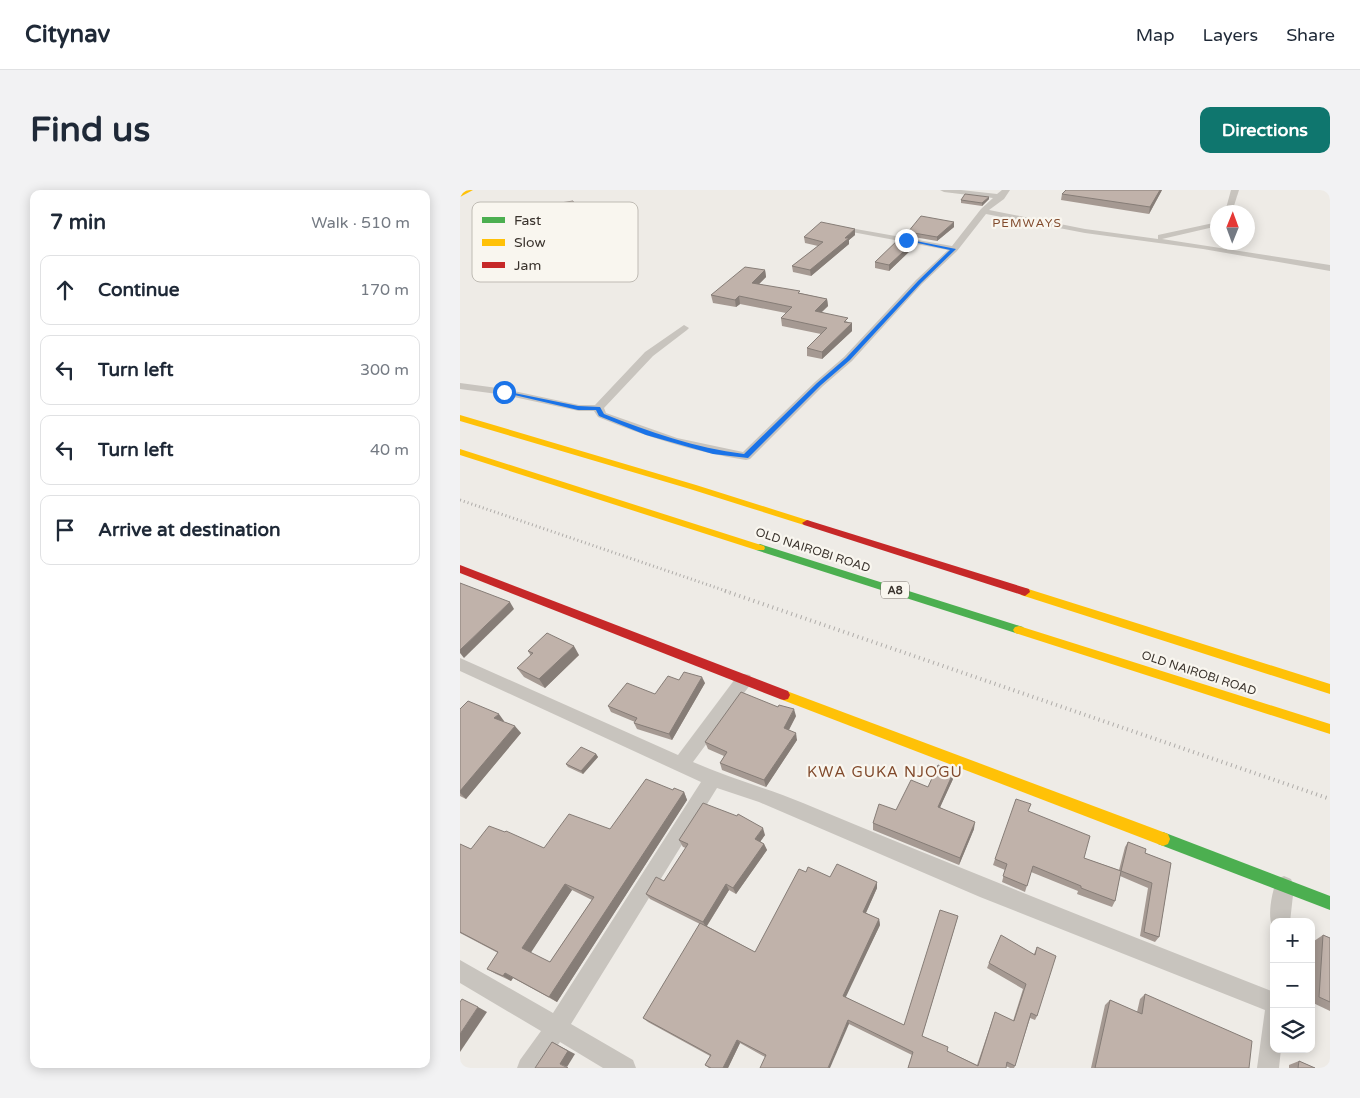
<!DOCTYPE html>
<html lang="en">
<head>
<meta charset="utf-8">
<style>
	:root { --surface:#fff; --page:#f2f2f3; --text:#1f2937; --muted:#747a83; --line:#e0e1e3; --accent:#0f766e }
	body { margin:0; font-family:"Varela Round",sans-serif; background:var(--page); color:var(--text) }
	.controls { position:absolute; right:15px; bottom:15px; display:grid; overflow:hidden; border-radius:10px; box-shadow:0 2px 12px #0003 }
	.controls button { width:45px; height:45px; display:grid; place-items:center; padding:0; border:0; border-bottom:1px solid var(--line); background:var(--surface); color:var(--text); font:25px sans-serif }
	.compass { position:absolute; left:750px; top:15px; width:45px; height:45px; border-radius:50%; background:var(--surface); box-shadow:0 2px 12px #0003; rotate:1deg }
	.stop { position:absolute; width:15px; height:15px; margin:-11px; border:4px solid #1a73e8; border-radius:50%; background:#fff }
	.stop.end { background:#1a73e8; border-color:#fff; box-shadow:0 1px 5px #0008 }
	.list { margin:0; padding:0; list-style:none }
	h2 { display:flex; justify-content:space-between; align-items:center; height:65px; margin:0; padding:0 20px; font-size:21px }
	h2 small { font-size:16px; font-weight:400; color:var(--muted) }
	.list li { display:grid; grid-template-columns:32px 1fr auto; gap:15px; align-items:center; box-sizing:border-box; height:70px; margin:0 10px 10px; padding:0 10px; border:1px solid var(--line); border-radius:10px }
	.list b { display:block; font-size:19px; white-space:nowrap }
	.list em { font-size:16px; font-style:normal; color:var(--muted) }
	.icon { flex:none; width:28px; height:28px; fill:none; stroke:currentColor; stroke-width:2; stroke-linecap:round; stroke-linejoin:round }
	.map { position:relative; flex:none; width:870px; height:878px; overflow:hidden; border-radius:10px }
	header { display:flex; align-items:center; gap:30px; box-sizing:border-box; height:70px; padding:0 25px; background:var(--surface); border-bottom:1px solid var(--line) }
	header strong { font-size:24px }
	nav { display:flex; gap:28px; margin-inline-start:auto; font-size:18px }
	.intro { display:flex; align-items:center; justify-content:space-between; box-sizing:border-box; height:120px; padding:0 30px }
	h1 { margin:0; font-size:35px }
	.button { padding:12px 22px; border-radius:10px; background:var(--accent); color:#fff; font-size:18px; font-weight:700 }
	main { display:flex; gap:30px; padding:0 30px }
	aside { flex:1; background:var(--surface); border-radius:10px; box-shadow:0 2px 12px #0003 }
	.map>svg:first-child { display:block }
</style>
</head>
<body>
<header>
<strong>Citynav</strong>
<nav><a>Map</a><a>Layers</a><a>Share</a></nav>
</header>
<div class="intro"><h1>Find us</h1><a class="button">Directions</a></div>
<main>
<aside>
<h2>7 min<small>Walk · 510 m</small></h2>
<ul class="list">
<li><svg class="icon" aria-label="ahead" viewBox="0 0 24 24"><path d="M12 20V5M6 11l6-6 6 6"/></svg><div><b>Continue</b></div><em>170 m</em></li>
<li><svg class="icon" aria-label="left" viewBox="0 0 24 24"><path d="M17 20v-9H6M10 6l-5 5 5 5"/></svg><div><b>Turn left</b></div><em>300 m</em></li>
<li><svg class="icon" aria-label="left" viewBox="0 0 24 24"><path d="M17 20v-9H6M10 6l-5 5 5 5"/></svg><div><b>Turn left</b></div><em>40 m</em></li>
<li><svg class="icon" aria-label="arrive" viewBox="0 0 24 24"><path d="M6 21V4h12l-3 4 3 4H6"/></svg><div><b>Arrive at destination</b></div></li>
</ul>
</aside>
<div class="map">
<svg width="870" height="878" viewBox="0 0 870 878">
	<rect width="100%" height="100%" fill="#eeebe6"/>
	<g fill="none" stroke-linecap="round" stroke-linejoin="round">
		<g fill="#c8c4be" fill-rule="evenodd">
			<path d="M480,0h21l36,4 5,-4h8l-6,9 -15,11 96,19 73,10v-4l60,-13v4l-56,13 168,26v6l-127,-22 -118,-16 -99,-19 -29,37 -35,33 -70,77 -29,25 -73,73 -4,1c-51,-8 -100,-23 -148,-43l-4,-6h-15l-74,-16 -45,-6v-6l45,6 74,16h16l50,-53 39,-27 5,3 -2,2 -34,26 -49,52 2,5 71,25 66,14 72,-70 29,-25 72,-77 32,-30 -112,-21h-3v-4l119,21 29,-37 12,-11 -49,-6z"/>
			<path d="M771,0h8l-7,22h-7z"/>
			<path d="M0,468l218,97 60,-80 6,-1 6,1 2,5 -2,5 -57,77c36,16 74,26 110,41 156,65 313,127 471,189v57h7l-2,19h-22l8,-58 -285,-113 -221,-95 -42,-14 -146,236 62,36 3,8h-33l-43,-26 -18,26h-25l3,-8 21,-29 -81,-48v-23l93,53 148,-231 -241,-111z"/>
			<path d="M824,686l7,3 3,7 -4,36h-16v8c-8,-12 -2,-38 3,-51z"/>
		</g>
		<g fill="#4caf50" fill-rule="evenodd">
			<path d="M300,354l263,83 2,3 -2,3 -4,1 -263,-84 -1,-2 1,-2z"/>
			<path d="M703,642l167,64v14l-172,-66 -2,-5 2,-5z"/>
		</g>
		<g fill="#ffc107" fill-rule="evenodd">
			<path d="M6,0h7l-13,7v-4z"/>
			<path d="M0,225l236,70 114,36 2,2 -2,2h-6l-114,-36 -230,-68z"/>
			<path d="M0,259l304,97 1,2 -1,2h-8l-296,-95z"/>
			<path d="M565,398l305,96v10l-309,-99 -1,-3z"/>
			<path d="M559,436l311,98v10l-315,-101 -2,-3 2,-3z"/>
			<path d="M324,500l379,142 5,2 2,5 -2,5 -5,2 -383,-147 -2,-4 2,-4z"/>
		</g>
		<g fill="#c62828" fill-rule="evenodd">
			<path d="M347,330l222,69 1,3 -5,4 -221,-71 -2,-2z"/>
			<path d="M0,375l328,126 2,4 -2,4 -4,1 -4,-1 -320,-126z"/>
		</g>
		<path stroke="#afaca9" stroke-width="3" stroke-dasharray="1 3" stroke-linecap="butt" d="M0,310l269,92"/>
		<path stroke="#afaca9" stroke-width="4" stroke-dasharray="1 4" stroke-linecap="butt" d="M265,401l605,208"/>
	</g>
	<g fill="#a59992" fill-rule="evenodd">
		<path d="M702,0l-13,24 -88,-14 1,-6z"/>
		<path d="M529,9l-7,7 -21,-3v-3z"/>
		<path d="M82,16l34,1 7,4 20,4 -21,34 -14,1 -2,-8 -3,-14h-3l-2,-4 -9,2z"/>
		<path d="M494,37l-17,14 -29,-5v-4z"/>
		<path d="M395,45l-6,5v4l-38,32 -18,-4 -1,-6 26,-20 -13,-3 -1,-6z"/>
		<path d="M455,56l-26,25 -14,-3v-6z"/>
		<path d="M305,80l1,7 -7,7 68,15 1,7 -6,6 26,10 4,9 -30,28 -15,-3v-8l14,-14 -39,-8 -1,-8 5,-5 -46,-9 -4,3 -23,-4 -2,-8z"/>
		<path d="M68,461l51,4 -34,33 -21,-11 -7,-9 14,-12z"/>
		<path d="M219,490l26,3 -33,57 -35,-11 -3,-6 1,-1 -24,-10 -3,-6 47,-12z"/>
		<path d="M0,519l44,12v1l17,11 -55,66 -6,-3z"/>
		<path d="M336,526l-7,14 8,10 -31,47 -44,-17 -2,-7 4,-7 -16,-7 -3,-7z"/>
		<path d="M136,564l2,3 -15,17 -15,-7 -2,-3z"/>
		<path d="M493,589l-13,28 34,22 -15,36 -86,-35v-7l23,-13 32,-23z"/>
		<path d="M213,600l11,2 3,8 -130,202 -44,-24 -2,3 -15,-7 -9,-5 11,-16 -38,-20v-89l11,5 73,-1 66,-19zM112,700l20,10 -42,62 -20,-9z"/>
		<path d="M568,621l56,47 35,12 6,-23 3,-5 17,11 26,10 -12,74 -4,5 -15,-6 8,-48 -28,-12 -5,25 -3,6 -35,-13 1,-3 -47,-19 -6,20 -23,-10 3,-12 -12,-5 2,-6z"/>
		<path d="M305,645l-5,6 4,3 3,6 -31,44 -7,-4 -22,36 48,26 51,-80 24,5 47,11 -11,25 13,6 1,6 -35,72 59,28 54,-109 -36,120 25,15 30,14 18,-53 18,9 10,-32 -36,-21 2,-5 45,-9 3,-7v69l-2,4 -5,-2 -15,48 -1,2h-4l-4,-2 -98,2 4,-13 -63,-31 -84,33 -25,-14 -12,25h-19l-4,-3 5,-9 -62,-34 -5,-4 57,-94 -50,-25 -4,-5 18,-13 22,-33 -3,-1 -4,-7z"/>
		<path d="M863,745l7,3v73l-19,-9v-19l3,-42z"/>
		<path d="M685,804l104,74h-158l14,-63 5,-5 27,12 3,-13z"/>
		<path d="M839,871l16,7h-26v-3z"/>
	</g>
	<g fill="#867d77">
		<path d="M700,0h2l-13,24 1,-7z"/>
		<path d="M529,7v2l-7,7v-3z"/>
		<path d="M141,18l2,7 -21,34 -2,-7z"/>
		<path d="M96,27l2,7 -9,2 -2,-7z"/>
		<path d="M98,31h4l2,7h-4z"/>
		<path d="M494,32v5l-17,14v-4z"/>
		<path d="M395,39v6l-6,5v4l-38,32 -1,-6z"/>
		<path d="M456,50l-1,6 -26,25v-6z"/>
		<path d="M305,80l1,7 -13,13 -1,-7z"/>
		<path d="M279,106l1,8 -4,3 -1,-7z"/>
		<path d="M367,109l1,7 -13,12v-7z"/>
		<path d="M392,133v8l-30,28v-7z"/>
		<path d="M50,412l4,7 -50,49 -4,-5v-3z"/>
		<path d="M114,456l5,9 -34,33 -6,-9z"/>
		<path d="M242,487l3,6 -33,57 -3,-6z"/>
		<path d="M334,519l2,7 -10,19 -2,-7z"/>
		<path d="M39,524l5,7 -4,5 -6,-8z"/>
		<path d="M55,536l6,7 -55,66 -6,-6v-2z"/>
		<path d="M336,543l1,7 -31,47 -2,-7z"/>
		<path d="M136,564l2,3 -15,17 -2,-3z"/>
		<path d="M494,581l-1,8 -16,35 1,-7z"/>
		<path d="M224,602l3,8 -130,202 -8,-5z"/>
		<path d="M515,632l-1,7 -15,36 1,-7z"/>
		<path d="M303,638l2,7 -7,10 -3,-6z"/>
		<path d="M304,654l3,6 -31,44 -3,-6z"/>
		<path d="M417,692v6l-13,29 -1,-5z"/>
		<path d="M105,694l7,6 -42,64 -8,-6z"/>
		<path d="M266,694l3,6 -23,37 -3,-5z"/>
		<path d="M498,726l-2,6 -35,117 1,-3z"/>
		<path d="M419,729l1,6 -36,76 -1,-5z"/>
		<path d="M45,783l8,5 -2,3 -8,-5z"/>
		<path d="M18,817l9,5 -27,40v-18z"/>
		<path d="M388,830l1,4 -19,44h-2z"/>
		<path d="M277,850l3,3 -12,25h-5z"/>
		<path d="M92,852l23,12 -8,13 -7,-3z"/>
	</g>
	<g fill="#c0b2aa" stroke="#867d77" fill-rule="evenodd">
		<path d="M606,0h94l-10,17 -88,-13z"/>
		<path d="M505,4l24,3 -7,6 -21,-3z"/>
		<path d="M113,11l3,6 5,-1 2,5 18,-3 -21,34h-14l-4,-21h-4l-2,-4 -9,2 -5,-13z"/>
		<path d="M461,26l33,6 -17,15 -29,-5z"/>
		<path d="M361,32l34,7 -10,9h4l-39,32 -18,-4 31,-24 -19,-5z"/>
		<path d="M441,47l15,3 -27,25 -14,-3z"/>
		<path d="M285,77l20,3 -13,13 48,8 -2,2 29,6 -12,12 33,7 -4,4 8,1 -30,29 -15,-4 20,-20 -46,-10 11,-11 -53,-11 -4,4 -24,-5z"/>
		<path d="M0,393l50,19 -50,48z"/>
		<path d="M87,443l27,13 -35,33 -22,-11 16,-15 -5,-2z"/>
		<path d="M224,482l18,5 -33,57 -35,-11 3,-5 -29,-12 19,-23 28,11 13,-18 11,4z"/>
		<path d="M281,502l37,15 1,-2 15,4 -10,19 12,5 -32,47 -44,-17 7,-11 -22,-10z"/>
		<path d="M8,511l31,13 -5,4 21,8 -55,65v-82z"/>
		<path d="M121,557l15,7 -15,17 -15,-7z"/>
		<path d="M478,575l16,6 -16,36 37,15 -15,36 -87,-35 6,-19 17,6 15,-30 17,7z"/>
		<path d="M186,589l27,11 1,-2 10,4 -135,205 -44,-24 -2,3 -16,-7 11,-17 -38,-20v-88l11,5 18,-23 16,6 1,-1 38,17 25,-34 41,15zM105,694l29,13 -44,65 -28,-14z"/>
		<path d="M556,609l15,5 -3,7 62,25 -6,22 37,13 -6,30 -34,-13v-2l-48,-20 -6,20 -24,-10 4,-12 -12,-5z"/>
		<path d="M243,613l34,13 1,-2 25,14 -8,11 9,5 -31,44 -7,-4 -23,38 -57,-28 10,-17 8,4 24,-37 -9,-4z"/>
		<path d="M668,652l18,7 -1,4 26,10 -12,74 -15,-5 8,-49 -31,-12z"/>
		<path d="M377,674l40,18 -14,30 16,7 -36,77 61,29 36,-115 18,6 -36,120 26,11 -1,4 31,15 17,-54 19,9 12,-37 -37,-21 12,-28 34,20 2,-8 19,9 -19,60 -6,-3 -16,53 -8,-4 -1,6h-98l5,-16 -65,-32 -20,48h-68l6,-13 -29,-15 -14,28h-12l-6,-3 6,-10 -68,-37 57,-95 55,29 44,-83 7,3 2,-5 22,10z"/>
		<path d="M863,745l7,3v64l-11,-5z"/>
		<path d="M685,804l107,47 -3,27h-154l15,-68 32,14z"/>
		<path d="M2,809l16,8 -18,27v-32z"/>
		<path d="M92,852l16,9 -8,13 8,4h-33z"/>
		<path d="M839,871l16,7h-17z"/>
	</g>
	<path fill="#1a73e8" d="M444,50l2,-1 50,10 -35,34 -71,77 -29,25 -73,73 -35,-4 -67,-19 -47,-19 -3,-6h-18l-76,-18 2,-1 74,15 22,1 4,7c46,18 91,34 140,40l73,-71 29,-25 72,-77 32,-31z"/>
	<g text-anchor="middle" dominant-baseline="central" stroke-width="4.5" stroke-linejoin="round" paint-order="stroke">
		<rect fill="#f9f6ef" stroke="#736d66" stroke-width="1" x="421" y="391.5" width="28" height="17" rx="4"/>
		<g font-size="11" font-weight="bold" fill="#39322c">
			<text x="435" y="400">A8</text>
		</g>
		<g font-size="12" letter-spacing="1" fill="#814a2c" stroke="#f9f6ef">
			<text x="567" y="33">PEMWAYS</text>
		</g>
		<g font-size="12" fill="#39322c" stroke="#f9f6ef">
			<text transform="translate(353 360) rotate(18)">OLD NAIROBI ROAD</text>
			<text transform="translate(739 483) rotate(18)">OLD NAIROBI ROAD</text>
		</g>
		<g font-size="15" letter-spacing="1" fill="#814a2c" stroke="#f9f6ef">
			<text x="425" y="582">KWA GUKA NJOGU</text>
		</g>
	</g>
	<rect x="12" y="12" width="166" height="80" rx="8" fill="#f9f6ef" stroke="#bfbbb4" stroke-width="1"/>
	<rect x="22" y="27" width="23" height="6" fill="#4caf50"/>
	<rect x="22" y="49" width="23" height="7" fill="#ffc107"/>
	<rect x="22" y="72" width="23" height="6" fill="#c62828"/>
	<g font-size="14" fill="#39322c">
		<text x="54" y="35">Fast</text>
		<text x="54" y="57">Slow</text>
		<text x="54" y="80">Jam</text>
	</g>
</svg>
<div class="controls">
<button>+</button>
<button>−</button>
<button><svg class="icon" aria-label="layers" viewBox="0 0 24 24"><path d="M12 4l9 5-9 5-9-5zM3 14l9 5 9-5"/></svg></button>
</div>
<svg class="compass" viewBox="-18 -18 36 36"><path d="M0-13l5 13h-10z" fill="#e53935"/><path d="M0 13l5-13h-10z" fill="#747a83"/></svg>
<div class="stop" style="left:44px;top:202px"></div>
<div class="stop end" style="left:446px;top:50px"></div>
</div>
</main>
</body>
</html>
